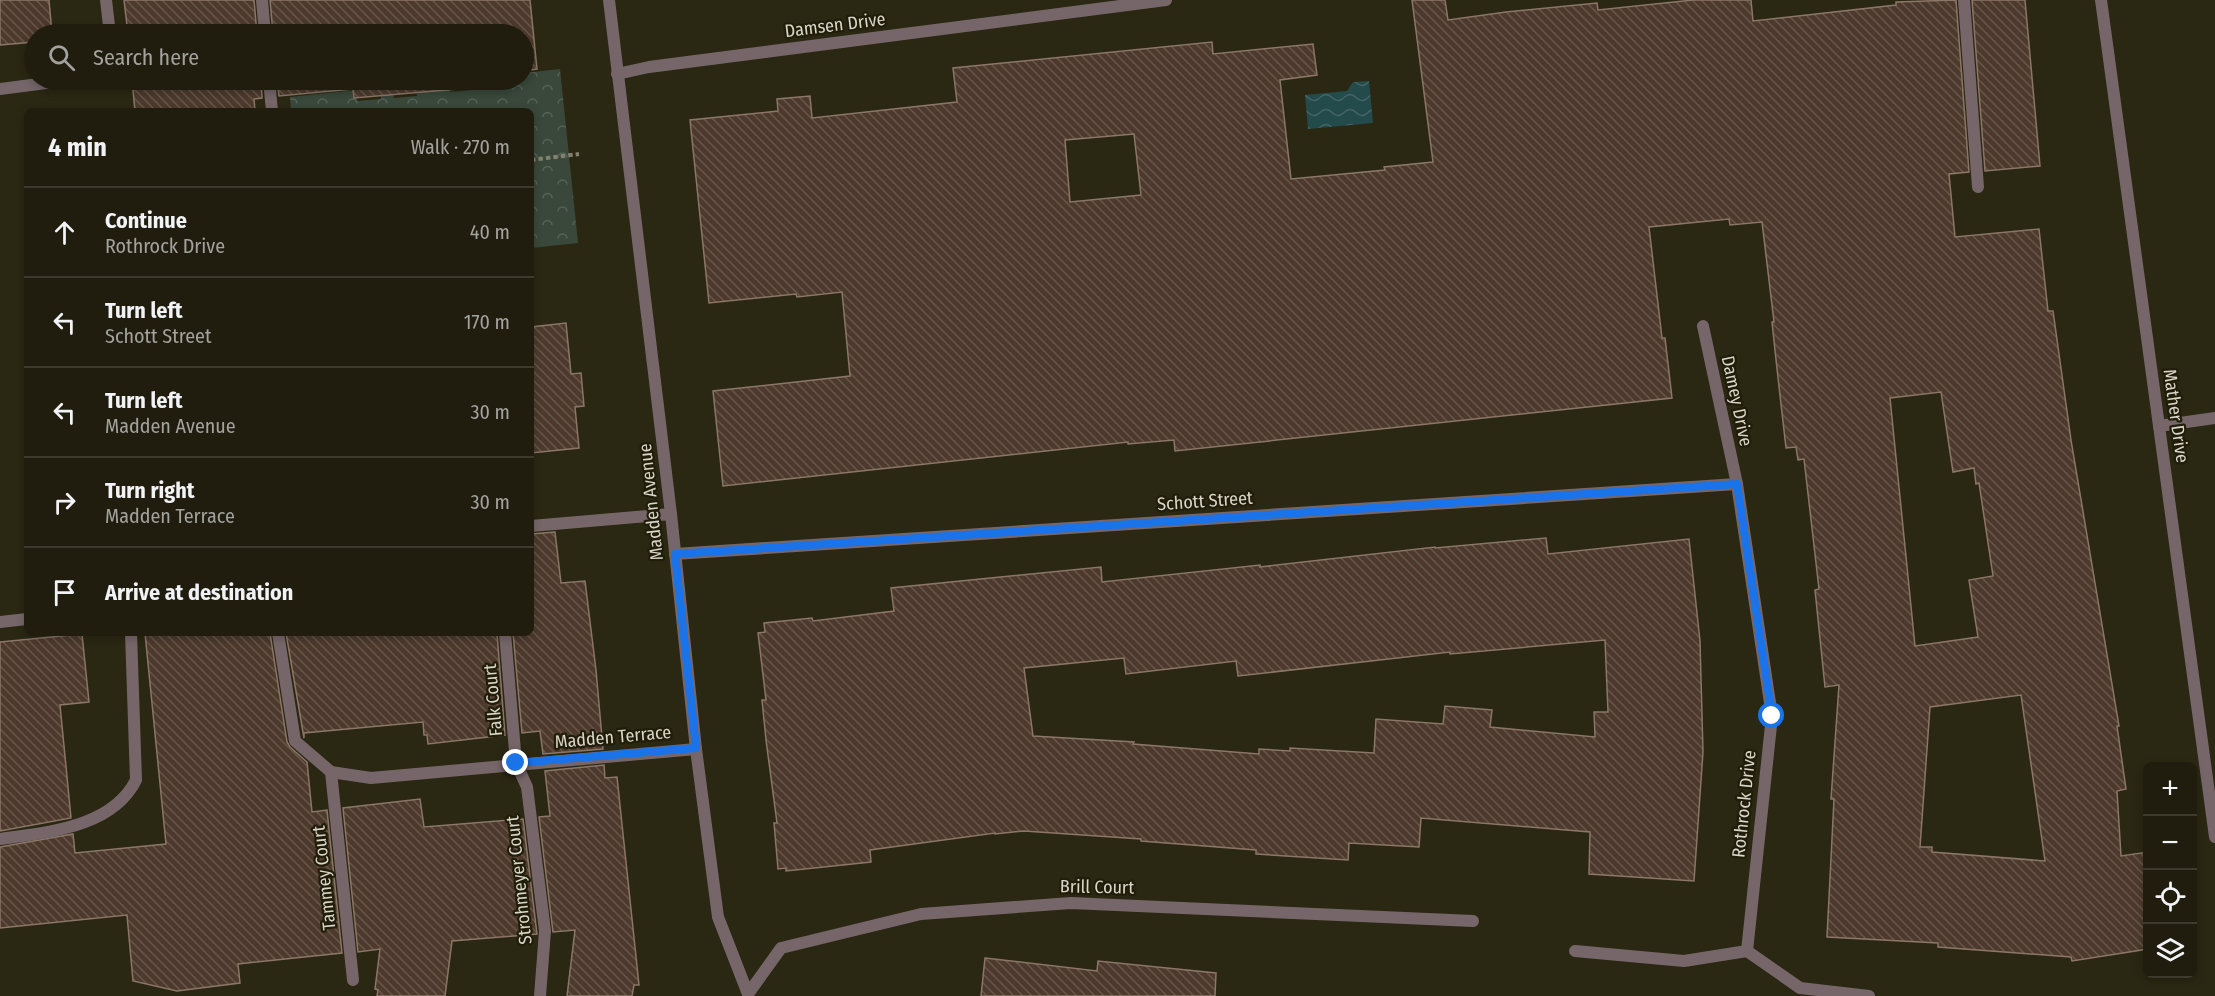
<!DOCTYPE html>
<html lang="en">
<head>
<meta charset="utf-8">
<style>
	:root { --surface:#201d0e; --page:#282617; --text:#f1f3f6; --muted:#a2a29e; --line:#3d3b2e }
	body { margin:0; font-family:"Fira Sans Condensed",sans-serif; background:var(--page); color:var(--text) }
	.controls { position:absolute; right:18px; bottom:18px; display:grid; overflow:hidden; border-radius:9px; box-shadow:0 3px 9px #0003 }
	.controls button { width:54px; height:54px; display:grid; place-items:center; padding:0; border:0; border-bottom:2px solid var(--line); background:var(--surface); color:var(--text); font:30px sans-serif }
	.stop { position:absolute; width:18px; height:18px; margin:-14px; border:4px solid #1a73e8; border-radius:50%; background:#fff }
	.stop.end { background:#1a73e8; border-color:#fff; box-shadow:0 2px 6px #0008 }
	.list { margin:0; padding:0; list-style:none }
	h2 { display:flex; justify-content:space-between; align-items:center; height:78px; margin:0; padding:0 24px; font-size:26px }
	h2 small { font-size:20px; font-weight:400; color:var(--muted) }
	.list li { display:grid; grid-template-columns:39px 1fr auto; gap:18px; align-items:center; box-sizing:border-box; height:90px; padding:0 24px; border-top:2px solid var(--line) }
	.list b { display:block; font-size:22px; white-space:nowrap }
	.list p { margin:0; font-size:20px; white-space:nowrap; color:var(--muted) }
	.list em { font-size:20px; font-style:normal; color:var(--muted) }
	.icon { flex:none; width:33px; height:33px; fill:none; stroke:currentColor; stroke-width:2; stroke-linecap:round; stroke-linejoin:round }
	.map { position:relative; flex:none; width:2215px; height:996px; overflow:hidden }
	.search { position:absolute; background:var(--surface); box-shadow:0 3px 9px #0003; left:24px; top:24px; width:510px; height:66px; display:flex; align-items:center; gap:15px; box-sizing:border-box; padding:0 21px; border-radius:33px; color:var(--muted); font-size:22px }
	.panel { position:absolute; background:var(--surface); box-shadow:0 3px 9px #0003; left:24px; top:108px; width:510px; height:528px; border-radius:9px }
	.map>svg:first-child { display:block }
</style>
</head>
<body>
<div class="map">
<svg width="2215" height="996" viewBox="0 0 2215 996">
	<defs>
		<pattern id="park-crowns" width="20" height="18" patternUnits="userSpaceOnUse" patternTransform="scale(1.5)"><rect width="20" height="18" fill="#39483b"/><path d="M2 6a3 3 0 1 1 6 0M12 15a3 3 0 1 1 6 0" fill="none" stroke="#556256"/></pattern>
		<pattern id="water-waves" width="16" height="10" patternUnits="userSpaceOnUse" patternTransform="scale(1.5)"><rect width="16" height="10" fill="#244b4b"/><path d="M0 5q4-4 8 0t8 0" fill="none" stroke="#436464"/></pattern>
		<pattern id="building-back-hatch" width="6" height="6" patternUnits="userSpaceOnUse" patternTransform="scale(1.5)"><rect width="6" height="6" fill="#4d3a2d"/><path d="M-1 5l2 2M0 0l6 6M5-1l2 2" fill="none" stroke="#66564a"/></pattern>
	</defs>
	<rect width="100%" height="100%" fill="#2a2712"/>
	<path fill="url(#park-crowns)" d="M560,69l18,174 -47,5v-137h-240l-1,-14 66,-7 1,11 24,-2v-11l11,-1 2,11 23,-2 -1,-11 33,-4 1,11 23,-2 -1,-10h52v-7z"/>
	<path fill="url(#water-waves)" d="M1369,81l4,42 -65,6 -3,-34 42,-4 6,-9z"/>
	<g fill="url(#building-back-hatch)" stroke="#8c7668" stroke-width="1.5" fill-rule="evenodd">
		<path d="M0,0h49l3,34h-18v8l-34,3z"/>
		<path d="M124,0h130l3,34h-129z"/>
		<path d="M270,0h260l7,69 -13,2v-37h-251z"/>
		<path d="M1412,0h33l3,20 58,-8 91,-9 1,7 95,-10h58l2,21 143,-16v-3l60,-2 13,172 -20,2 6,63 84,-8 9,82h5l18,129 48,286h-2l9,63 -9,2 4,65 27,-4v97l-76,12 -1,-4 -133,-10v-4l-111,-6 7,-138h-3l8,-114 -14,2 -10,-97 4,-1 -15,-130 -6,1 -2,-13 -10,1 -9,-79 -5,-47h2l-12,-100 -32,3 -1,-6 -80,8 13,111h3l7,60 -497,53 -1,-11 -46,4v-2l-405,44 -10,-95 137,-15 -8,-84 -45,5 -1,-3 -87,9 -19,-183 88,-9 -1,-12 33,-3 2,22 145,-16 -4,-34 259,-26 1,12 100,-10 4,31 -37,5 11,99 94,-9 -1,-3 49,-5zM1134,134l7,61 -71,7 -5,-62zM1941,392l12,80 21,-4 2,16 3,-1 14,93 -24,4 9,57 -63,9 -25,-248zM2021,695l24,166 -113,-9v-5h-12l10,-140z"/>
		<path d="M1972,0h53l15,166 -55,5z"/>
		<path d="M132,80h129l1,18 -8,1 1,12h-120z"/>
		<path d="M277,80h192v8l-115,10 -1,-9 -74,7z"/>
		<path d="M566,323l5,51 10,-1 3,33 -9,1 4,41 -48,5v-126z"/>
		<path d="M555,532l6,51 24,-2 11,89 7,79 -60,5 -3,-23 -18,2 -9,-100h18v-99z"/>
		<path d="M1546,538l2,16 141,-15 11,102 3,111 -9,129 -105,-7 1,-42 -169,-14 -2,29 -70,-4 -1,17 -92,-6v-4l-115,-9v-2l-117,-8 -29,3v-1l-125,17 1,12 -85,9v-3l-8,1 -4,-46h3l-11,-83 -4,-40h4l-8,-67 7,-1 -1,-9 48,-5 1,3 81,-10 -3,-23 210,-21 1,15 158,-17v2l175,-20v1zM1605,640l3,72h-14l1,25 -105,-10 2,-17 -47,-4 -2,18 -67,-5 -2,34 -84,-5v3l-31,-2v5l-126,-10 1,-2 -101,-6 -9,-68 100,-10 2,16 110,-13 2,15 212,-24v2z"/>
		<path d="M145,633h125l17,109 3,5 17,15 5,50 15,-2 15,143 -104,11 2,19 -63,8 -44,-10 -6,-66 -127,13v-81l73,-13 2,19 91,-9z"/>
		<path d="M286,633h211l8,102 -77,9 -1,-9h-3l-1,-13 -119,11v5z"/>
		<path d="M82,634l7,68 -29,3 11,113 -71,13v-189z"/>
		<path d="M604,765l1,13 12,-1 22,208h-5l-2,11h-65l8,-66 -22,2 -14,-115 11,-1 -5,-45z"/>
		<path d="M420,799l4,28 99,-8 14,115 -85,7 -7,55h-68l1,-6 -3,-1 5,-40 -22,3 -15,-144z"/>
		<path d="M985,958l112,13 1,-10 118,12 -1,23h-234z"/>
	</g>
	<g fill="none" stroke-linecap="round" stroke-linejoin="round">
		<path stroke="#82806f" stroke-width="4" stroke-dasharray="4.5 3" stroke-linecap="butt" d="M531,160l48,-6"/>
		<g stroke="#766669" stroke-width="12">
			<path d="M106,0l4,34"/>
			<path d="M262,0l3,34"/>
			<path d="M1964,0l14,187"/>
			<path d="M269,80l3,31"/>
			<path d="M0,89l69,-9"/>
			<path d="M1703,326l34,158 35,232 -25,235 53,37 69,8"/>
			<path d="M531,526l140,-12"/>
			<path d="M675,554l1062,-70"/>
			<path d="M0,622l27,-3"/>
			<path d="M0,839c47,-7 112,-11 136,-59l-5,-147"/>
			<path d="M1575,951l109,10 63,-10"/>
			<path d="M748,994l33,-46 140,-34 150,-11 402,18"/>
		</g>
		<g stroke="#766669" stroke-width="12">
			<path d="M609,0l62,514 25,235 22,168 30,77"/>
			<path d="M2101,0l114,837"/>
			<path d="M617,74l32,-7 517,-67"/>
			<path d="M2159,426l56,-8"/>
			<path d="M278,633l17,108 36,31 40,6 325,-29"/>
			<path d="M505,633l11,130 11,24 18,144 -5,65"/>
			<path d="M331,772l22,208"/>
		</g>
	</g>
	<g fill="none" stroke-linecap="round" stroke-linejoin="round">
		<path stroke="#1a73e8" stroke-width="8" d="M516,763l180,-15 -21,-194 1062,-70 35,232"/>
	</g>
	<g text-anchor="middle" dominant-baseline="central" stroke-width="4.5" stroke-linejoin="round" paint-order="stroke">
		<g font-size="18" fill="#d8d6ca" stroke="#211d09">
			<text transform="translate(835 25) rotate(-7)">Damsen Drive</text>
			<text transform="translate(1737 401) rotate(78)">Damey Drive</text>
			<text transform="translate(2176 416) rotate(82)">Mather Drive</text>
			<text transform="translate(1205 501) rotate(-4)">Schott Street</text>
			<text transform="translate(651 502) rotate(-96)">Madden Avenue</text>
			<text transform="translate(493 700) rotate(-95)">Falk Court</text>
			<text transform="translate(613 737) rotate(-5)">Madden Terrace</text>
			<text transform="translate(1744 804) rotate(-84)">Rothrock Drive</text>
			<text transform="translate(324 878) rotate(-96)">Tammey Court</text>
			<text transform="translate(519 880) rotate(-96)">Strohmeyer Court</text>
			<text transform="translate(1097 887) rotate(1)">Brill Court</text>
		</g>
	</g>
</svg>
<div class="controls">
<button>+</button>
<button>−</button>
<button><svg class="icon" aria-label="locate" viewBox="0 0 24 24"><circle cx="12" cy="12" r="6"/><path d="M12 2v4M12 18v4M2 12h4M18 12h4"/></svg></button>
<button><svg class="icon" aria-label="layers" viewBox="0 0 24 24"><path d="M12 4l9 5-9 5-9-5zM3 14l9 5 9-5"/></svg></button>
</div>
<div class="stop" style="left:1772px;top:716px"></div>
<div class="stop end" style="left:516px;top:763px"></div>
<div class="search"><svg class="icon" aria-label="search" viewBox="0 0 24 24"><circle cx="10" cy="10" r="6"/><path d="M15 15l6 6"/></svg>Search here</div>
<section class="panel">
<h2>4 min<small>Walk · 270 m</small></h2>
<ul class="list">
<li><svg class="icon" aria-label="ahead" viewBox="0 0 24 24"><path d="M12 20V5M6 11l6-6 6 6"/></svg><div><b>Continue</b><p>Rothrock Drive</p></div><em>40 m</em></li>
<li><svg class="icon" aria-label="left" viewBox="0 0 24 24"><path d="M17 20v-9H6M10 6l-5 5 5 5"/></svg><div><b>Turn left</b><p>Schott Street</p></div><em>170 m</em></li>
<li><svg class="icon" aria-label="left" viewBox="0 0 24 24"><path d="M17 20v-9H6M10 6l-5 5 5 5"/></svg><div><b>Turn left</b><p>Madden Avenue</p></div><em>30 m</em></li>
<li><svg class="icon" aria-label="right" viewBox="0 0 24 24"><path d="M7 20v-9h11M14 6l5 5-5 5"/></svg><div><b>Turn right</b><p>Madden Terrace</p></div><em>30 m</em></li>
<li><svg class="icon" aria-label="arrive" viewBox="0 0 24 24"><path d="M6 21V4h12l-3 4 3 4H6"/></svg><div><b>Arrive at destination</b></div></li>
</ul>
</section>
</div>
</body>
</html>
